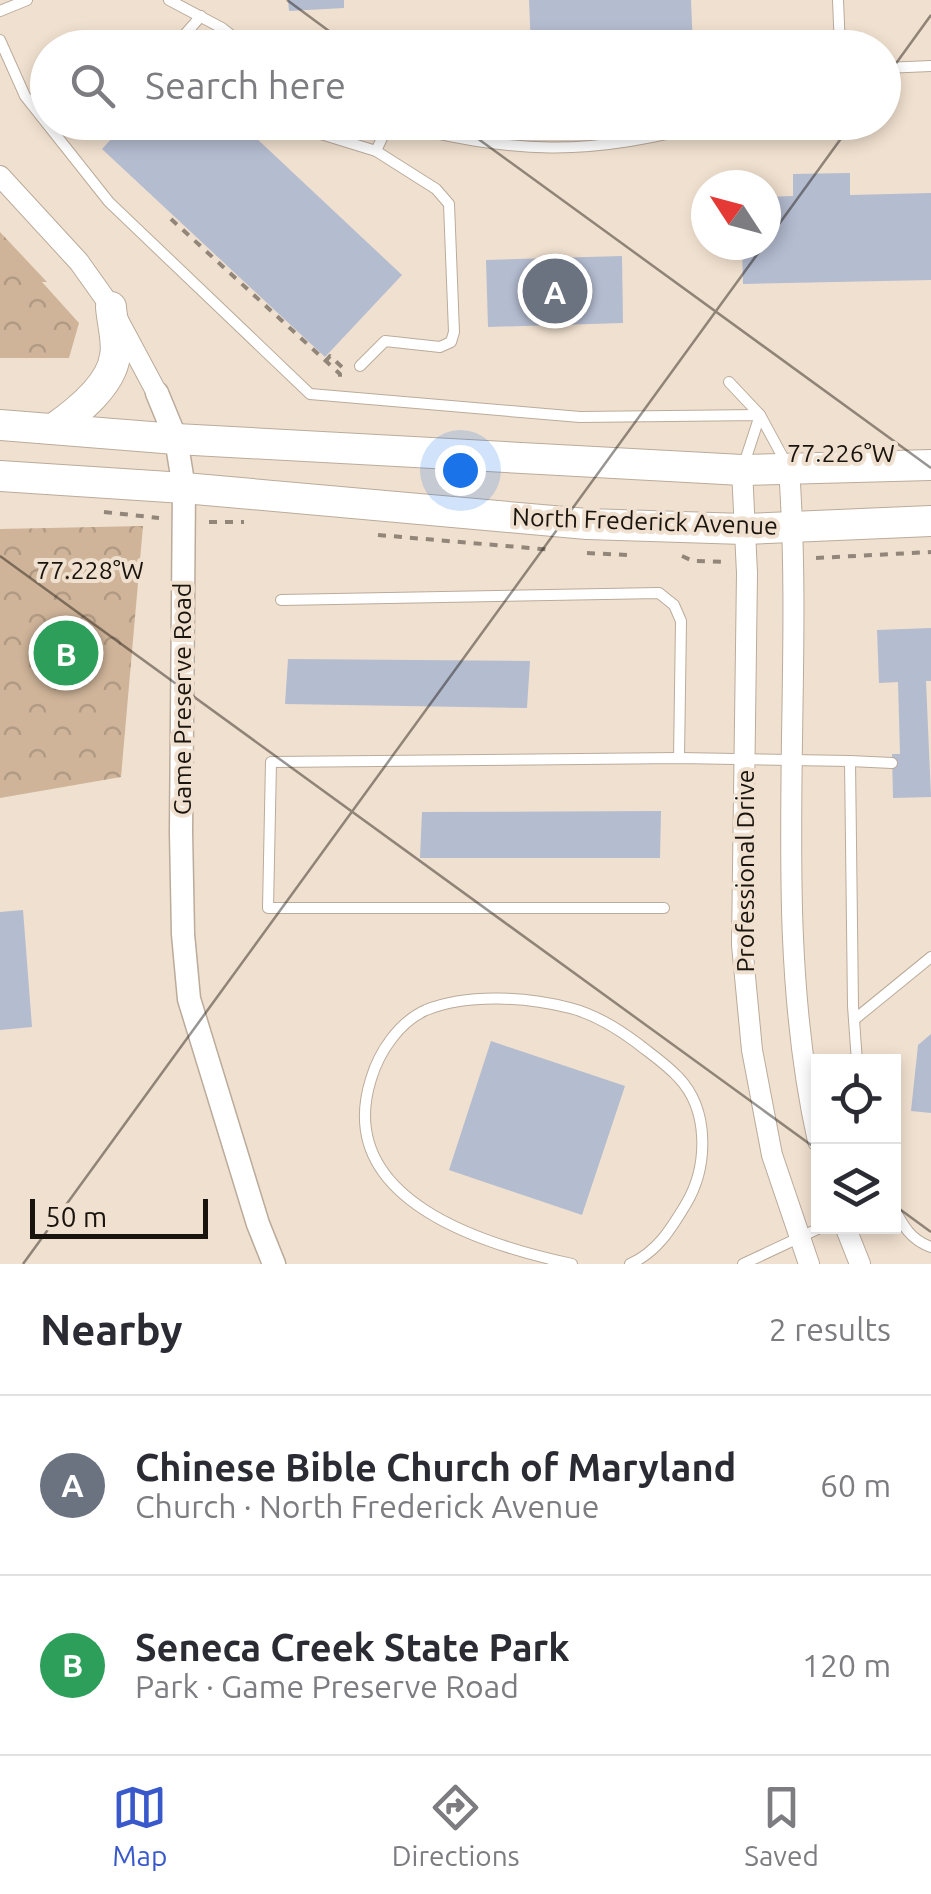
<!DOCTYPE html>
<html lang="en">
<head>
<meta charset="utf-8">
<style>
	:root { --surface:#fff; --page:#f2f2f3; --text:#2b2b33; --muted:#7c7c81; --line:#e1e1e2; --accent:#3959cb }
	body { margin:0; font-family:Ubuntu,sans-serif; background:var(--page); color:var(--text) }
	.controls { position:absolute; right:30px; bottom:30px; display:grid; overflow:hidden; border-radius:0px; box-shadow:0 5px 15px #0003 }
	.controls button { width:90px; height:90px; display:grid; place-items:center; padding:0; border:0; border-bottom:2px solid var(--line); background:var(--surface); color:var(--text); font:50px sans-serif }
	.compass { position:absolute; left:691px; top:170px; width:90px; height:90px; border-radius:50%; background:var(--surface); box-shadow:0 5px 15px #0003; rotate:306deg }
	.scale { position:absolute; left:30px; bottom:25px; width:178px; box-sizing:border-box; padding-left:10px; border:5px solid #1a140e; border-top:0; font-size:28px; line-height:35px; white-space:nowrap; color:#1a140e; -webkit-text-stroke:8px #f0e0cf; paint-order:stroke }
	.you { position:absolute; left:460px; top:470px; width:35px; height:35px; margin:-25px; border:8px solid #fff; border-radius:50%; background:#1a73e8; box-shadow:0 0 0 15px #1a73e833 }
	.badge { display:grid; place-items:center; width:65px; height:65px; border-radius:50%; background:var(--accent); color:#fff; font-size:32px; font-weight:700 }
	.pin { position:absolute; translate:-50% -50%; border:5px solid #fff; box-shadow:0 2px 10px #0006 }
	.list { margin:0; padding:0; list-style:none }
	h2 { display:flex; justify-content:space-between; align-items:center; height:130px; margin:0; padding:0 40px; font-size:42px }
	h2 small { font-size:32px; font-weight:400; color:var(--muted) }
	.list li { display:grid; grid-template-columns:65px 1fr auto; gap:30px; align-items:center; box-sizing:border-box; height:180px; padding:0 40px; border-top:2px solid var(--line) }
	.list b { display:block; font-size:38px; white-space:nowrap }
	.list p { margin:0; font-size:32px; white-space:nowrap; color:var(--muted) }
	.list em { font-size:32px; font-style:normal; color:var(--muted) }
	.icon { flex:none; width:55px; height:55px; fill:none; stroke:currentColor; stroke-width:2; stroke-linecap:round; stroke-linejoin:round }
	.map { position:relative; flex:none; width:931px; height:1264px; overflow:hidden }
	.search { position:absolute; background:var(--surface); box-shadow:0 5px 15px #0003; left:30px; right:30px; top:30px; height:110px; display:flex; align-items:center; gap:25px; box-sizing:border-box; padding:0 35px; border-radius:55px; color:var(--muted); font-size:38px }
	.sheet { height:490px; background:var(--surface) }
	nav { display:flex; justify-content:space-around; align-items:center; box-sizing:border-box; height:140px; border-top:2px solid var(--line); background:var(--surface); font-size:28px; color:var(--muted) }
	nav a { display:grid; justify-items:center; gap:5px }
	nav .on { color:var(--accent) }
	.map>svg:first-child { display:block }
</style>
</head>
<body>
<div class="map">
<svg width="931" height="1264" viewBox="0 0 931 1264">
	<defs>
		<pattern id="forest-crowns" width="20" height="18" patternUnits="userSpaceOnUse" patternTransform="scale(2.5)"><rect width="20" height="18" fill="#cfb499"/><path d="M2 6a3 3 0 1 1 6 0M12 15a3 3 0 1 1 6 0" fill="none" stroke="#b19a83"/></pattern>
	</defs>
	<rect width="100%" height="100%" fill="#f0e0cf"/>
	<g fill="url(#forest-crowns)">
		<path d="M0,232l47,50h-5l37,41 -10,35h-69z"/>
		<path d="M143,526l-22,251 -121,21v-269z"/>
	</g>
	<g fill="#b4bcd0">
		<path d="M288,0h56v8l-55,3z"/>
		<path d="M529,0h162l2,48h-162z"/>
		<path d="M127,122h112l163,153 -77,82 -223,-208z"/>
		<path d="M850,173v22l81,-2v87l-188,4 -1,-39h24v-48l27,-1v-22z"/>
		<path d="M622,256l1,67 -135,4 -2,-67z"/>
		<path d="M931,628v53h-5l5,116 -38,1 -1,-44h8l-2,-72 -19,1 -2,-53z"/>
		<path d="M288,659l242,2 -3,47 -242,-4z"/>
		<path d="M661,811l-1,47h-240l2,-46z"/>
		<path d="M23,910l9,117 -32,3v-118z"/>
		<path d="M931,1034v79l-20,-2 7,-66z"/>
		<path d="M491,1041l134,45 -43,129 -133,-45z"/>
	</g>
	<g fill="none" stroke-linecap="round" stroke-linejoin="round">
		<defs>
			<g id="service">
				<path d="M169,0l53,28 25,20"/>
				<path d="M838,0l2,48"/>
				<path d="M0,11l27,-11"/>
				<path d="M0,40l25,56 84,106 201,192 270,23 180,-2 -17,52"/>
				<path d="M173,48l28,-32"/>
				<path d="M884,68l47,-2"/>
				<path d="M282,122l94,29 13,-28"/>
				<path d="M388,122c125,32 200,36 326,0"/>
				<path d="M360,366l25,-25 55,6 11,-5 3,-10 -5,-128 -13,-15 -60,-38"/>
				<path d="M729,382l31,33 26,48"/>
				<path d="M281,600l378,-7 15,12 7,16 -2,137"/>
				<path d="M850,761l42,2"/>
				<path d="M664,908h-396l3,-146 408,-4 171,3 3,245 4,56"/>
				<path d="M855,1019l76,-62"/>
				<path d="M894,1208c9,18 17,32 37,39"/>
				<path d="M572,1264c-88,-19 -239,-64 -201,-185 8,-27 28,-57 55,-69 42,-17 101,-13 144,-2 24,6 47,20 67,35 14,11 29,21 41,34 32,33 30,90 8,127 -15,25 -29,48 -56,60"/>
				<path d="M743,1264l81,-38"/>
			</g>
			<g id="minor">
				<path d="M0,176l79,86 32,45 46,86"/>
				<path d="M789,469c16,220 -20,455 29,672"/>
				<path d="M742,470l5,103 -5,372 10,105 20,105 37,109"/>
				<path d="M845,1226l15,38"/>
			</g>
			<path id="tertiary" d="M157,393l19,46 8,49 -3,344 2,102 6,65 69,225 16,40"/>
			<g id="primary">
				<path d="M0,425l176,14 566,31 189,-5"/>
				<path d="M53,429c23,-16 58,-43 62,-73 3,-14 -3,-34 -4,-49"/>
				<path d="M0,476l184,12 403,36 157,5 187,-8"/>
			</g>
		</defs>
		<use href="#service" stroke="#bbab9b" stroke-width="12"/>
		<use href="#minor" stroke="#bbab9b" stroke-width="22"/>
		<use href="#tertiary" stroke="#bbab9b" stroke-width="25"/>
		<use href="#primary" stroke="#bbab9b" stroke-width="32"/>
		<g stroke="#918679" stroke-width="4" stroke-dasharray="8 8" stroke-linecap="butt">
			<path d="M171,219l169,155v6"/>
			<path d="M325,362l5,-6 13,12"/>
			<path d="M104,512l55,6"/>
			<path d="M209,522h35"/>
			<path d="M378,535l175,15"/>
			<path d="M587,553l41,2"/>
			<path d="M682,556l11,5 34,1"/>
			<path d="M816,558l115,-6"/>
		</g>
		<use href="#service" stroke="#fff" stroke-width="10"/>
		<use href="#minor" stroke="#fff" stroke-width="20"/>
		<use href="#tertiary" stroke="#fff" stroke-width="22"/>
		<use href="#primary" stroke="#fff" stroke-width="30"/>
	</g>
	<path fill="none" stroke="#1a140e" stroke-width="2.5" stroke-opacity="0.45" d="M287,0l65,48M884,80l47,-65M455,122l476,346M766,242l87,-120M0,556l818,594M894,1205l37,27M23,1264l741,-1019"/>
	<g text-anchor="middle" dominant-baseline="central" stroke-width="8" stroke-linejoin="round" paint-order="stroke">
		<g font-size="25" fill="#1a140e" stroke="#f0e0cf">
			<text transform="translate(645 521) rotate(2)">North Frederick Avenue</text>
			<text transform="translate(182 699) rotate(-90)">Game Preserve Road</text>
			<text transform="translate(745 871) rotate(-90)">Professional Drive</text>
		</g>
	</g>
	<g font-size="25" text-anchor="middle" fill="#1a140e" stroke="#f0e0cf" stroke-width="8" stroke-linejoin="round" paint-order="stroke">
		<text x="841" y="462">77.226°W</text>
		<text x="90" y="579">77.228°W</text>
	</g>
</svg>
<div class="controls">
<button><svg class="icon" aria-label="locate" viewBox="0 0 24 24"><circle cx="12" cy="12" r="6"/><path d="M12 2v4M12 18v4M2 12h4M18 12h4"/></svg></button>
<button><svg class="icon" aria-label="layers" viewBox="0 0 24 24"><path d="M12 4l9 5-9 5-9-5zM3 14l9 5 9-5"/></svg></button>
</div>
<svg class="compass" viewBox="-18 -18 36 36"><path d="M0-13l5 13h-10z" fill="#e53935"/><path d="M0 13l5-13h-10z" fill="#7c7c81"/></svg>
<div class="scale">50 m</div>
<div class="you"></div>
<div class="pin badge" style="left:555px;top:291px;background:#6b7280">A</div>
<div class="pin badge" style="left:66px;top:653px;background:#2e9e5b">B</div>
<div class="search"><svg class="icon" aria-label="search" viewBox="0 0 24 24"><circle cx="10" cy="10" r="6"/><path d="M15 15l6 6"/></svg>Search here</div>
</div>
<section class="sheet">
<h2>Nearby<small>2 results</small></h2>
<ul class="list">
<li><span class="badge" style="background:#6b7280">A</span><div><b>Chinese Bible Church of Maryland</b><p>Church · North Frederick Avenue</p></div><em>60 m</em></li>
<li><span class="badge" style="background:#2e9e5b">B</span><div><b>Seneca Creek State Park</b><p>Park · Game Preserve Road</p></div><em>120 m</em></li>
</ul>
</section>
<nav>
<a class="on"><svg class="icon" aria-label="map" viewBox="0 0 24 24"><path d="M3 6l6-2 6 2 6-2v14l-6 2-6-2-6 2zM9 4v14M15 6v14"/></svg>Map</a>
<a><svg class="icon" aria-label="directions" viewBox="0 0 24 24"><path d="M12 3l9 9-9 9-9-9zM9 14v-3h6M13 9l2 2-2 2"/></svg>Directions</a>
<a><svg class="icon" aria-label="saved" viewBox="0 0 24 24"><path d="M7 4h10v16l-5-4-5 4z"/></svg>Saved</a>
</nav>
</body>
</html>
